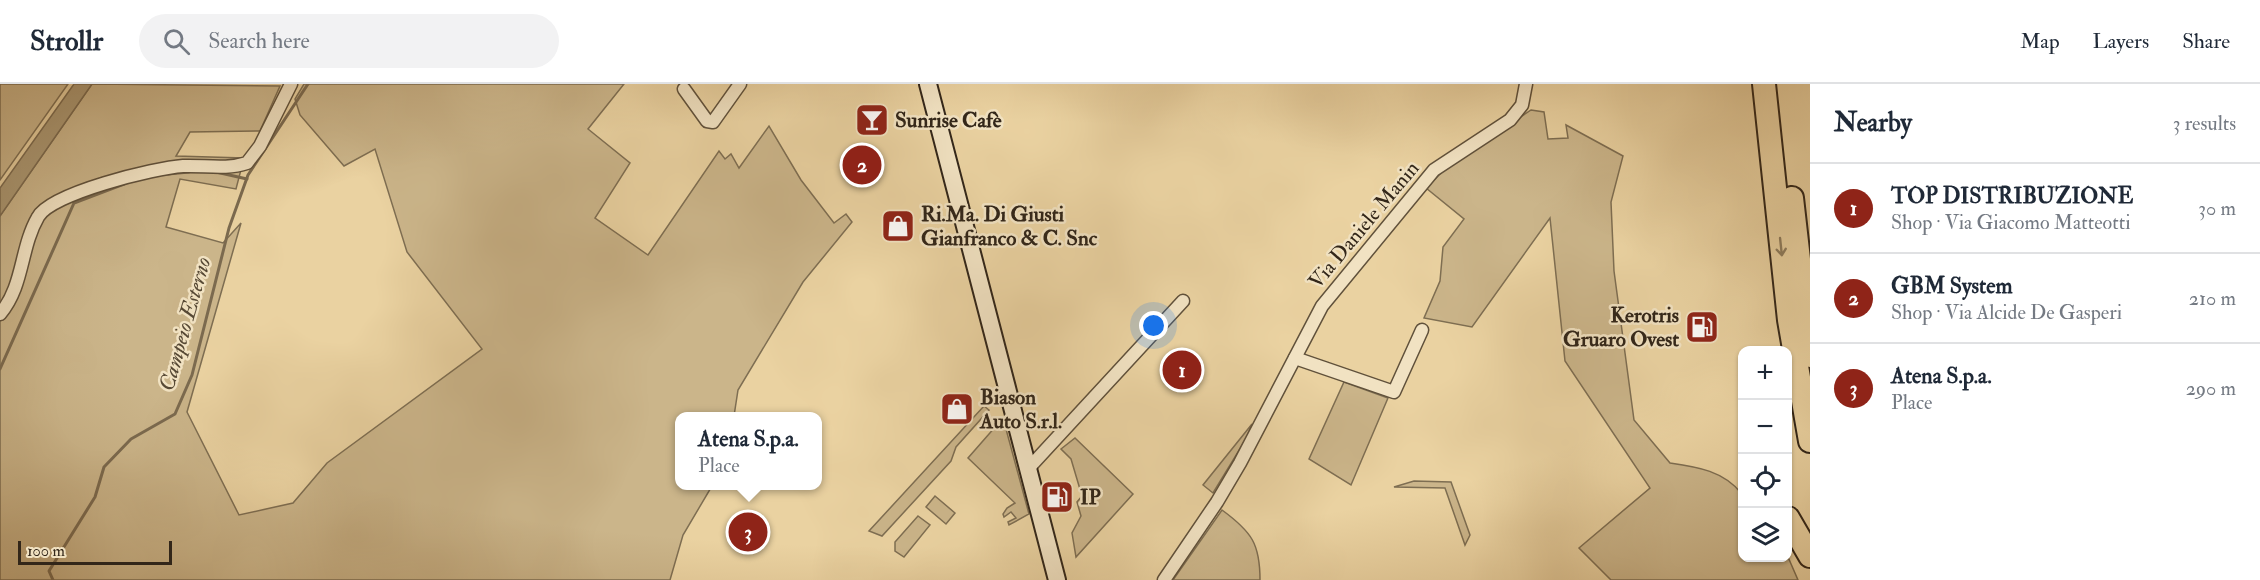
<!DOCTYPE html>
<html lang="en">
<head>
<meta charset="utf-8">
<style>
	:root { --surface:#fff; --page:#f2f2f3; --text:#1f2937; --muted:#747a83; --line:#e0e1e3; --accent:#8f2418 }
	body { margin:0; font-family:"IM FELL Double Pica",serif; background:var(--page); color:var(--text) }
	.controls { position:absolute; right:18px; bottom:18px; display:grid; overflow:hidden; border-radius:12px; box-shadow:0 2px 4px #0004 }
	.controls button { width:54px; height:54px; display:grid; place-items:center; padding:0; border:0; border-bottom:2px solid var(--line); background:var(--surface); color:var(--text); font:30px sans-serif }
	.scale { position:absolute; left:18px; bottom:15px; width:154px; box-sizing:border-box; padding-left:6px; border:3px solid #322619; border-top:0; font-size:16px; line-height:21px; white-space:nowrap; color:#322619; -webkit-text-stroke:4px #f1e2c2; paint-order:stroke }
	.you { position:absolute; left:1154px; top:242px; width:21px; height:21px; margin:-15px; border:4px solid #fff; border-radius:50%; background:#1a73e8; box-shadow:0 0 0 9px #1a73e833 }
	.badge { display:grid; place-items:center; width:39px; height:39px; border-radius:50%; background:var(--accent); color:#fff; font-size:20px; font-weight:700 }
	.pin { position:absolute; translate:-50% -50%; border:3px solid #fff; box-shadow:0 2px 6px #0006 }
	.popup { position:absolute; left:675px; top:328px; width:147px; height:78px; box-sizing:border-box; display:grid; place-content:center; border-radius:12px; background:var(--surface); filter:drop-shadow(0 2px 4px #0005); font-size:20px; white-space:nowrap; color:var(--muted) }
	.popup b { font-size:22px; color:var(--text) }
	.popup::after { content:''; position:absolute; left:50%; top:100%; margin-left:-12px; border:12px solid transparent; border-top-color:var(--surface) }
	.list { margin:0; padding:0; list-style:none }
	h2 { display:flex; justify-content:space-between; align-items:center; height:78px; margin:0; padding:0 24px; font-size:26px }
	h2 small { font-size:20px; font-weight:400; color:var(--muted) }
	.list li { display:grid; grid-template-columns:39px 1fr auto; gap:18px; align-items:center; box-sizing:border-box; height:90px; padding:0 24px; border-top:2px solid var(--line) }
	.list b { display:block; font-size:22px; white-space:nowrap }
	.list p { margin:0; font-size:20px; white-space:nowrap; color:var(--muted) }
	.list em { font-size:20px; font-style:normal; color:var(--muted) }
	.icon { flex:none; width:33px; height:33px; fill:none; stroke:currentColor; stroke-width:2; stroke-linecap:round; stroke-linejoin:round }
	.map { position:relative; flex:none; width:1810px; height:496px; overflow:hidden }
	header { display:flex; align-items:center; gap:36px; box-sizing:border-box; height:84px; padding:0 30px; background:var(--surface); border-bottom:2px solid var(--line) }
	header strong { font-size:28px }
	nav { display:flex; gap:33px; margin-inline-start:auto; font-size:21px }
	.search { width:420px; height:54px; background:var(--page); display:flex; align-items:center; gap:15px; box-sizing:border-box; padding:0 21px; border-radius:33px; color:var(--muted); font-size:22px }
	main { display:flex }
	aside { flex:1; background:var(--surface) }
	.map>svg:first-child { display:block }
</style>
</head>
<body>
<header>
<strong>Strollr</strong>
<div class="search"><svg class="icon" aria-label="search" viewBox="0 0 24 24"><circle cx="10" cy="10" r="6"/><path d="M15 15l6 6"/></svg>Search here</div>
<nav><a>Map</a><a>Layers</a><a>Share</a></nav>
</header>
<main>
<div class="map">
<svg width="1810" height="496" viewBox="0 0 1810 496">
	<rect width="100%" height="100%" fill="#ead2a1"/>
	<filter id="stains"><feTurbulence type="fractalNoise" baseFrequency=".00333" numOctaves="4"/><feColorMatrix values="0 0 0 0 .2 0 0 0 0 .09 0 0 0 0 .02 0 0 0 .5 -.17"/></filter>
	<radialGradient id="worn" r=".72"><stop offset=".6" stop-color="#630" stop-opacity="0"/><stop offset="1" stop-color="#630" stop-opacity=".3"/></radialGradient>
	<g fill="#cbb58a" stroke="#7e6e52" stroke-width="1.5">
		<path d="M0,0h68l-68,96z"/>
		<path d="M92,0l188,2 -20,45 -70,1 -14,24 68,2 -8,31 -56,-10 -14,48 57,16 18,-20 -54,189 52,103 54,-12 34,-40 155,-114 -75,-97 -32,-103 -31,17 -44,-51 -5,-16 9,-15h320l-36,45 42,34 -35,55 53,37 71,-104 6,8 6,-5 8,14 30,-42 32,54 33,43 12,-9 6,8 -49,60 -65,108 -4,26h-55v70h33l-29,49 -13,45h-670v-364z"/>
		<path d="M1531,26l13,2 4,27 20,-1 -2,-13 57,31 -12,46 3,69 20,149 36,43c28,4 54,8 72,31v64l46,-1 10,23h-187l-32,-32 71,-60 -85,-127 -15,-143 -78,109 -48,-9 16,-37 3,-34 21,-28 -38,-31 23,-23z"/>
		<path d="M1344,298l44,16 -37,87 -42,-26z"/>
		<path d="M984,322l5,4 -33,37 -5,14 -69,75 -13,-5z"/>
		<path d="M1003,334l26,96 -20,11 -1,-3 8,-4 -5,-6 -7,5 -1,-3 4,-6 8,-5 -47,-45z"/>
		<path d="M1252,340l-6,15 -33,54 -10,-8z"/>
		<path d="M1075,354l58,56 -57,63 -4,-24 9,-17 -4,-14 5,-6 -11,-37 -10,-10z"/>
		<path d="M1414,397l37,1 19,53 -5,10 -20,-57 -51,-1z"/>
		<path d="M935,412l20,17 -9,11 -20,-17z"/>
		<path d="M1222,426c30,22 38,34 38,70h-87z"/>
		<path d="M918,432l12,9 -26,32 -9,-6v-9z"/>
	</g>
	<path fill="#ab9873" stroke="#7b6a4f" stroke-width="1.5" d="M74,0h18l-92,132v-28z"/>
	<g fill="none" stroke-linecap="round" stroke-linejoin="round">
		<g stroke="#7b6a4f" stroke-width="3">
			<path d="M216,88l31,7"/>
			<path d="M168,90l21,-2"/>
			<path d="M0,285l74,-166 50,-19"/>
			<path d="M53,496l-4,-9 46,-74 9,-30 27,-28 44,-25 17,-39 37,-147 19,-53 60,-91"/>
		</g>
		<defs>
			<g id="minor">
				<path d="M684,5l23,32 6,1 27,-38"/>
				<path d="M0,230c24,-28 20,-66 38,-97 13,-24 117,-49 145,-51 21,-1 43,4 64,-3l13,-17 31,-62"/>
				<path d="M1295,274l99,34 28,-62"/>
				<path d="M1027,386l156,-169"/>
				<path d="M1164,496l53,-78 23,-39 82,-157 112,-136 76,-50 12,-15 4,-21"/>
			</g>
			<path id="secondary" d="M928,0l129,496"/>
			<g id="motorway">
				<path d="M1764,0l25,236 21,121"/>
				<path d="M1792,114l18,158"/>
				<path d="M1788,434l22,38"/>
			</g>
		</defs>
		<use href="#minor" stroke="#60513b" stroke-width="15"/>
		<use href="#secondary" stroke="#322619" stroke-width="20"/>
		<use href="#motorway" stroke="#322619" stroke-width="26"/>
		<use href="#minor" stroke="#f1e2c2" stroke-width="12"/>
		<use href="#secondary" stroke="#f1e2c2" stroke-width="16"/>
		<use href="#motorway" stroke="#ead2a1" stroke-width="22"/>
	</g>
	<defs><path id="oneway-shaft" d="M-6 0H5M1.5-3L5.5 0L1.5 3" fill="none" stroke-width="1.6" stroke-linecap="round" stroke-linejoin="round" transform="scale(1.5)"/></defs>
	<use stroke="#8e7c5d" href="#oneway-shaft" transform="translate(1781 163) rotate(84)"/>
	<defs>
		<symbol id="bar-square" viewBox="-11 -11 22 22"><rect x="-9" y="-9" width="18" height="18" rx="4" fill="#8f2418" stroke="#f1e2c2"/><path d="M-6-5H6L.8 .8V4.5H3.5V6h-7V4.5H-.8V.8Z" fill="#fff"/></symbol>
		<symbol id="shop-square" viewBox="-11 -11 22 22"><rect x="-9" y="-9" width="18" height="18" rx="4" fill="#8f2418" stroke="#f1e2c2"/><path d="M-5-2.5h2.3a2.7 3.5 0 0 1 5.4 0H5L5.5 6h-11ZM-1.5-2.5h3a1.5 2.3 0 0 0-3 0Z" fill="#fff"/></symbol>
		<symbol id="fuel-square" viewBox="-11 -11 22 22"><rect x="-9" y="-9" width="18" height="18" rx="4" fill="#8f2418" stroke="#f1e2c2"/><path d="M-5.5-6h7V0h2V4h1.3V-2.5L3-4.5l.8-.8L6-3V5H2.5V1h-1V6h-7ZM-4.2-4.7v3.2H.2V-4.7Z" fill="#fff"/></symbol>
	</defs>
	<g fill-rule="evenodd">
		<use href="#bar-square" x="853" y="17" width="38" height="38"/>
		<use href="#shop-square" x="879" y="123" width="38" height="38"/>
		<use href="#fuel-square" x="1683" y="224" width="38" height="38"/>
		<use href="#shop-square" x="938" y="306" width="38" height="38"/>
		<use href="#fuel-square" x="1038" y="394" width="38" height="38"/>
	</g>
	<g text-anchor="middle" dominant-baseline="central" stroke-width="5" stroke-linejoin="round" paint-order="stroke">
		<g font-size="21" font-weight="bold" fill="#322619" stroke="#f1e2c2" text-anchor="start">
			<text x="895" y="36">Sunrise Cafè</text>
			<text x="921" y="130">Ri.Ma. Di Giusti<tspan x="921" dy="24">Gianfranco &amp; C. Snc</tspan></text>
			<text x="1679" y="231" text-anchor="end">Kerotris<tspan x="1679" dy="24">Gruaro Ovest</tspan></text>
			<text x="980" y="313">Biason<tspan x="980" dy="24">Auto S.r.l.</tspan></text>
			<text x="1080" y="413">IP</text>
		</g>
		<g font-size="21" fill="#322619" stroke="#f1e2c2">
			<text transform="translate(1364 141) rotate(-50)">Via Daniele Manin</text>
		</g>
		<g font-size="22" font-style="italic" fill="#564834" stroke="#f1e2c2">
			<text transform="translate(185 240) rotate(-74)">Campeio Esterno</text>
		</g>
	</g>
	<rect width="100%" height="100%" filter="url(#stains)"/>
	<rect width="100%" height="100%" fill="url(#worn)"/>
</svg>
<div class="controls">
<button>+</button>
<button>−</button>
<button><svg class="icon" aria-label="locate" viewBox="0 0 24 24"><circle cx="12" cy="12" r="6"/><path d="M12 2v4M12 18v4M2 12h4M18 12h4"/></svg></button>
<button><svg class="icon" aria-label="layers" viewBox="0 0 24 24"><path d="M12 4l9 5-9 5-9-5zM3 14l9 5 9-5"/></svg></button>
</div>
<div class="scale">100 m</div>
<div class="you"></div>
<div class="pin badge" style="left:1182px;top:286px">1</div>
<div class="pin badge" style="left:862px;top:81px">2</div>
<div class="pin badge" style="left:748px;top:448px">3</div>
<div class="popup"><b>Atena S.p.a.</b>Place</div>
</div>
<aside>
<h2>Nearby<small>3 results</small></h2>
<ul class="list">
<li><span class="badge">1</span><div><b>TOP DISTRIBUZIONE</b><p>Shop · Via Giacomo Matteotti</p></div><em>30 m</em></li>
<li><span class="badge">2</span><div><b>GBM System</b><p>Shop · Via Alcide De Gasperi</p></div><em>210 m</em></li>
<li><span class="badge">3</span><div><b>Atena S.p.a.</b><p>Place</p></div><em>290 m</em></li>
</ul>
</aside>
</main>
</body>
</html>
